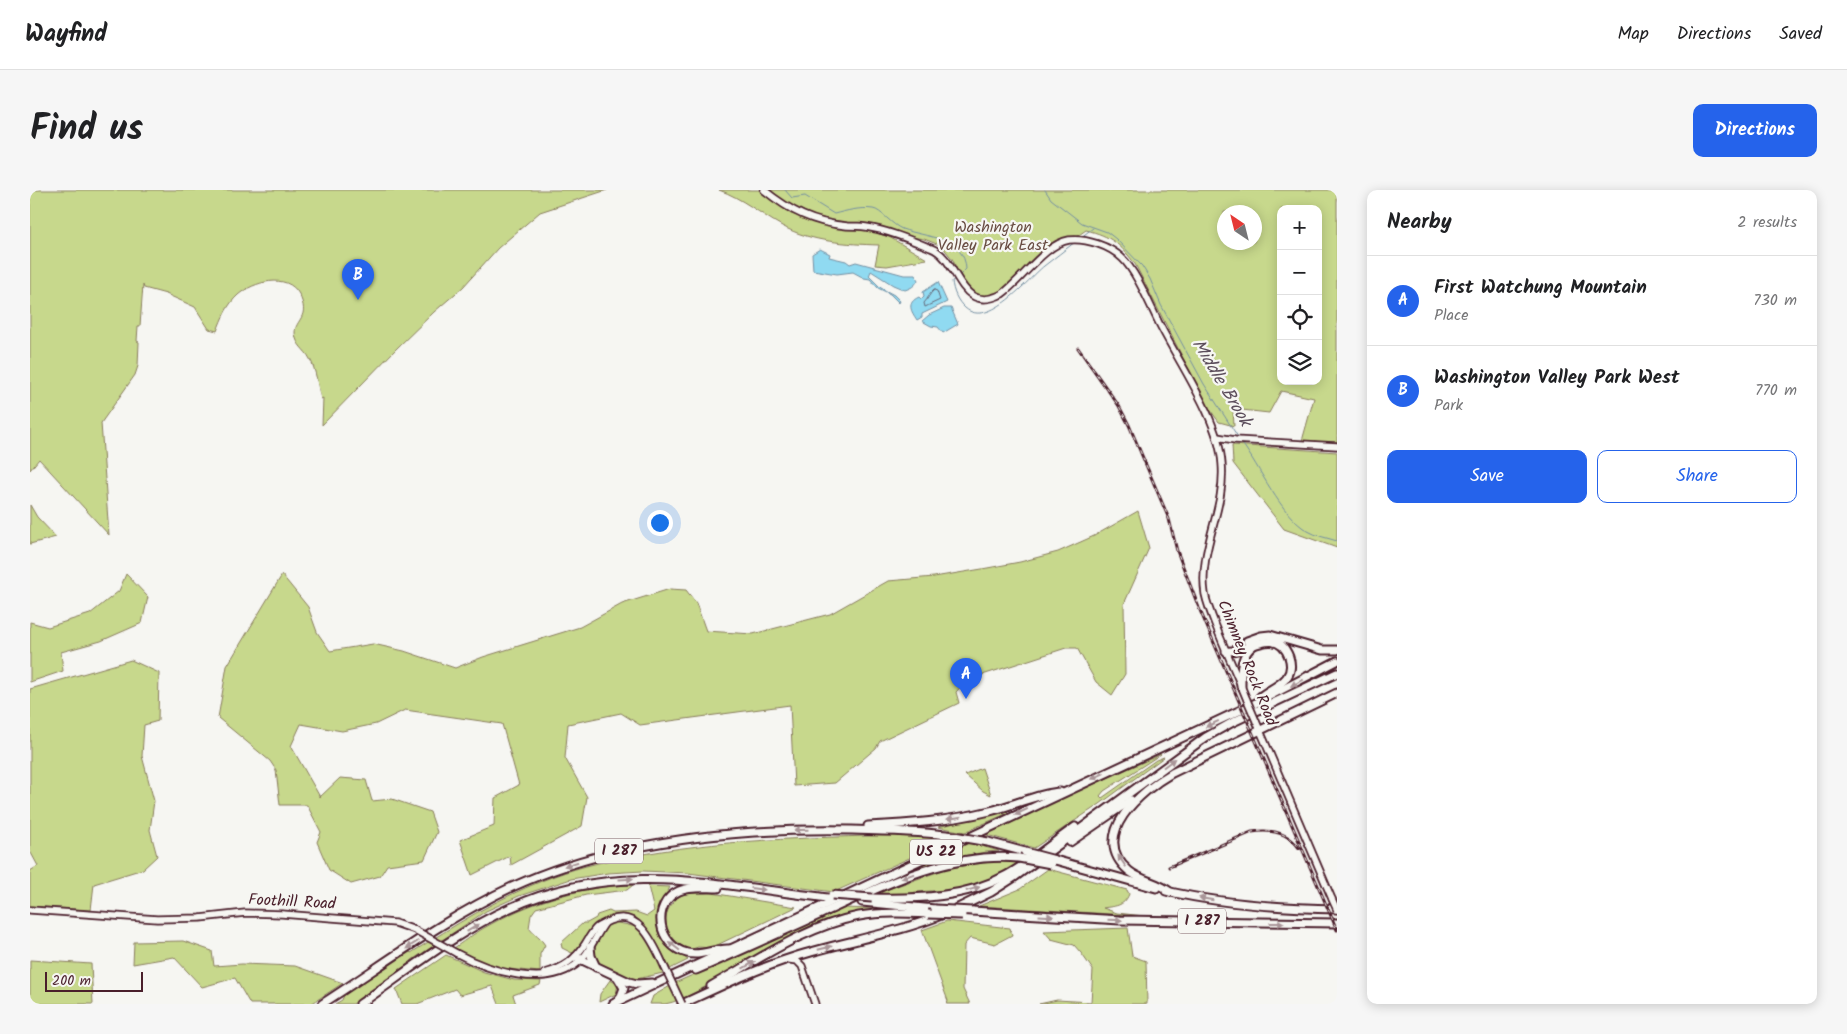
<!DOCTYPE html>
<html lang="en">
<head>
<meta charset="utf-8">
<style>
	:root { --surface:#fff; --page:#f6f6f6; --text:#202124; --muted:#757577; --line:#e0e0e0; --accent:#2563eb }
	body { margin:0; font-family:Kalam,sans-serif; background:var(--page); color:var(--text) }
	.controls { position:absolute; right:15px; top:15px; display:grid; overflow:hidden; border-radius:10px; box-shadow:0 2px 12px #0003 }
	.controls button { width:45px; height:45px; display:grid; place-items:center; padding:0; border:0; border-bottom:1px solid var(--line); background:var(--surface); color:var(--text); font:25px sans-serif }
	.compass { position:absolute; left:1187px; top:15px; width:45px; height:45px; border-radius:50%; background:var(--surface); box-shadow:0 2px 12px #0003; rotate:325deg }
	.scale { position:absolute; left:15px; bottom:12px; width:98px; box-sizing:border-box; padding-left:5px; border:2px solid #4a1f2b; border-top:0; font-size:14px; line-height:18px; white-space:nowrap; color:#4a1f2b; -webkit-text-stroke:4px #f6f6f2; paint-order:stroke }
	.you { position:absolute; left:629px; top:332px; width:18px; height:18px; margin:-12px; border:4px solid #fff; border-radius:50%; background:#1a73e8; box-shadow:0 0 0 8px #1a73e833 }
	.badge { display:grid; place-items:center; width:32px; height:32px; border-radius:50%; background:var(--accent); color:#fff; font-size:16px; font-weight:700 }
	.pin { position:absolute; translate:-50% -41px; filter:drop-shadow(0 1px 2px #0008) }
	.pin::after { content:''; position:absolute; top:26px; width:18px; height:15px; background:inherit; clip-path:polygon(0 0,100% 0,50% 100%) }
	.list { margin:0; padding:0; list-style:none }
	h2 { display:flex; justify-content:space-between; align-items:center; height:65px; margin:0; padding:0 20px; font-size:21px }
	h2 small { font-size:16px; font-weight:400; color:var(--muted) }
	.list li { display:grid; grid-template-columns:32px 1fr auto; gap:15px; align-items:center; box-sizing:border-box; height:90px; padding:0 20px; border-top:1px solid var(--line) }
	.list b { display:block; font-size:19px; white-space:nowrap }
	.list p { margin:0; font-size:16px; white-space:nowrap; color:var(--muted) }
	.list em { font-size:16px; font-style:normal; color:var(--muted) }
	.actions { display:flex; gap:10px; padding:15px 20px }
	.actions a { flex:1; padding:11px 0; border:1px solid var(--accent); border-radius:10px; text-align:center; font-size:18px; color:var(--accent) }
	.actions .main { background:var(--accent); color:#fff }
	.icon { flex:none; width:28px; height:28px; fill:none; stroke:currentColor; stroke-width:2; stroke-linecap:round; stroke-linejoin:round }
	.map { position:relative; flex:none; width:1307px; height:814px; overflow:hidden; border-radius:10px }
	header { display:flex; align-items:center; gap:30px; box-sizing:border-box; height:70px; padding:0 25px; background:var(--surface); border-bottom:1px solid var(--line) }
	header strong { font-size:24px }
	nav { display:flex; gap:28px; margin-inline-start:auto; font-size:18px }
	.intro { display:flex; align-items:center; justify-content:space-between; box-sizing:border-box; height:120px; padding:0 30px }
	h1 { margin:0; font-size:35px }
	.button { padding:12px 22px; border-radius:10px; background:var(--accent); color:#fff; font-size:18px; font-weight:700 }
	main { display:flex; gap:30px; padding:0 30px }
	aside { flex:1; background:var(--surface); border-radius:10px; box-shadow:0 2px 12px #0003 }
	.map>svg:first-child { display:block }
</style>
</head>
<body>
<header>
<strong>Wayfind</strong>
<nav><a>Map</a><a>Directions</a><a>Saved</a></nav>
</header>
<div class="intro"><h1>Find us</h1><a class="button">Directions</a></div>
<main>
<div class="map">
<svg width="1307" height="814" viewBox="0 0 1307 814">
	<rect width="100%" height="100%" fill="#f6f6f2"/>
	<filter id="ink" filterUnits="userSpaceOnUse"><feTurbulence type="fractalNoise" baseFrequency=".02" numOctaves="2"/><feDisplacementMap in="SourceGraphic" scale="10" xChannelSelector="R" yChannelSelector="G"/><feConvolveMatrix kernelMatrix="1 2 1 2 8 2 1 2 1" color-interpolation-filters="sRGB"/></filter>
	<g filter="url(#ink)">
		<g fill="#c7d88c" stroke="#887c5c" fill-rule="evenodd">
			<path d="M0,0h577l-67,22 -42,36 -35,39 -29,25 -38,37 -74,76 1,-27 -2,1c-3,-11 -5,-30 -11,-40 -5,-10 -14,-13 -15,-26 0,-14 16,-15 4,-39 -12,-22 -46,-12 -61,1 -11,10 -16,23 -21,36l-8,-2 -14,-22 -29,-13 -22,-6 -1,-3 -3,41h-2l-1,15 2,1 -1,24 -3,9 -34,48 8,112 -70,-76 -9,11z"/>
			<path d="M689,0h40l32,24 35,10 39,5 24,8 38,22 -40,7 -12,-1 4,-20c-32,-1 -68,-3 -97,-19 -22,-12 -40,-28 -63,-36z"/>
			<path d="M740,0h567v252l-35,-1 12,-43 -33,-7 -12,22 -36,-4 1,17 -15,-4 -11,-15 -73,-143c-15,-20 -24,-28 -49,-34l-10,7 -13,2 -65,55 -14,6h-10l-7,-4 -14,-36 -11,-14 -18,-7 -18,-3 -22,-7 -68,-12 -28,-13zM1251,19h37v172h-37zM1194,22h30v30h-30z"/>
			<path d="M1202,255l105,7v96l-53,-19 -51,-66z"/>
			<path d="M0,315l7,12 19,20 -26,7z"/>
			<path d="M1108,321l11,37 -25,56 1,70 -13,21 -16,-13 -19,-34h-11l-99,32 -11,12 3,11 -79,38 -4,7 -41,35 -41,3 -4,-81 -150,20 -19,-12 -53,11 -3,34 22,39 -5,29 -71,39 -1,-9 -38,19 -12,-35 34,-14 1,-28 24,-13 -17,-61 -97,-14 -29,14 -34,7 -41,-7 -10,22 29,51 20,-19 26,2 6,21 20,-2 38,13 7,20 -13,28 -37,5 -7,11 -29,8 -22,-14 -12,-28 4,-10 -14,-27h-27l-4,-35 -6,-9 -52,-43 9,-52 55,-91 26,32 9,25 13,19 43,-7 31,7 51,17 28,-11 97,-30 42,-23 48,-15 16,1 10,13 10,28 47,3 77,-20 58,-33 46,-4 48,-8 38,-7 38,-10 36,-16z"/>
			<path d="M96,384l22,23 -6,26 -41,18 -40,11 2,19 -33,11v-60l18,5 42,-13 29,-23z"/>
			<path d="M101,470l28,13 -1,48 -14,4 -2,31 12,45 -4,29 7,26 -14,13 -49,15 -3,26 -61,-4v-35l8,-5 -8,-15v-162z"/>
			<path d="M1131,564l-57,37 -4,5 2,2 54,-38 8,-3 -64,47 -66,44 -51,-14z"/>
			<path d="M952,578l9,27 -8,-4 -18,-16z"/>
			<path d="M977,620l1,3 -43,19 -27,-5z"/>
			<path d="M870,645l44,3 1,4 -111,50 -146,-19 -45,-2 -35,2 -37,6 -52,17 -33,15 -74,49 -3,5 -56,39h-18l7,-4 2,-5 66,-43 1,1c44,-28 83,-53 133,-73 27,-11 55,-18 84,-23 90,-18 181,-19 272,-22z"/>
			<path d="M934,651l35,10 -13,1 -42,7 -57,20z"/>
			<path d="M982,669l9,1 2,2 -34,19 -26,8 -48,3 -9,3h-35l78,-27z"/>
			<path d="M1018,679l79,21 2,4c-5,13 -15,12 -26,14l14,5 27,3 -165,-10 41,-17z"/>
			<path d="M603,695l-6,5 -41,5 -50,13 -5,7 -2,13c5,7 12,10 16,17l-5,9v18l-41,-4 -23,-8 -22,-12c13,-9 25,-18 39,-25 42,-23 92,-37 140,-38z"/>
			<path d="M618,696l22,1c-3,7 -7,11 -10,17 -7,14 -3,33 8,44 6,5 15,7 20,12l-18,9c-11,-23 -22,-51 -51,-53 -5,0 -13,2 -18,5 -11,7 -17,24 -27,33l-12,-6 -1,-5 22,-20h4l9,-5 1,-3 12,-4 4,2 23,-1 11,4 7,-5z"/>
			<path d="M682,703l84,14 -85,41 -13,-1 -9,3c-17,-8 -32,-28 -17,-46 3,-4 7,-8 12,-10 9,-2 19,0 28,-1z"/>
			<path d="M812,718l35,1v2c-53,1 -105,37 -150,63 -15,9 -44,27 -62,30 -4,0 -10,0 -15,0l3,-8 24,-14z"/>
			<path d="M917,731l63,7 2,7 -17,9 -25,-6 -6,7 -1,44 7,15h-23l1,-3 -26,-71z"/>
			<path d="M587,733c7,1 14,2 20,5 11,6 21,33 26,45l-31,7 -33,-16 -4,-6 -3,-13c7,-11 11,-20 25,-22z"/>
			<path d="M1098,738l4,28 14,5 1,43h-108l18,-4 34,2 2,-32 -12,-17 -7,-8 -23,-6 -7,-8z"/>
			<path d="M153,751l29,10 2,15 28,-2 53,2 48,17 -32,21h-61l-15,-26 -33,9 -28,-30 -41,7 1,-22z"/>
			<path d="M416,765l38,17 30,8 27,1 -1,4 -27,10 3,9h-17l-7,-18 -32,9 -5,-6 -38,15h-15l-6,-15z"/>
			<path d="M0,770l61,4 2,40h-63z"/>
			<path d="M580,790l8,4 -2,10 -17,8 1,-8z"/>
		</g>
		<g fill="#90daf1" stroke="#748fa2">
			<path d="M790,59l10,5 -1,3 17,4 4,3 6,-2 48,13h11l3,5c-3,6 -7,8 -13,10l-12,-5 -22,-14 -2,5 12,12 13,7 6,6 -1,2 -9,-9 -12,-6 -8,-9 -6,-1 -11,-6 -16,2 -24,-4 -1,-16z"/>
			<path d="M908,92l9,20 -25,12v3l-5,3c-6,-9 -11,-17 2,-23l2,2 3,-3 -1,-4z"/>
			<path d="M914,118h7l7,16 -15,9 -5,-6 -7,-1 -9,-5 7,-6z"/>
		</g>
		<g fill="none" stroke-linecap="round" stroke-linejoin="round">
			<path stroke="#666a7a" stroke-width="1" d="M904,100l3,1 3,9 -15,7 -1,-4c4,-4 5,-9 10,-13z"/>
			<g stroke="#748fa2" stroke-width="1">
				<path d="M755,0l7,8 13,-2 29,18c12,-3 26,-7 39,-5 8,1 19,16 29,20 22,8 63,8 64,40l-7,7"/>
				<path d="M1015,0l6,9 31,24 25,9 9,7 26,27 8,13 11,26 43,79 34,53"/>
				<path d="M1050,48l13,-10"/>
				<path d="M926,89l-4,2c1,10 5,20 13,27 24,21 63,-29 79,-42 10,-8 21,-16 31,-24"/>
				<path d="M1211,252c19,25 40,74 67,89 8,5 20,7 29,10"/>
			</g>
			<defs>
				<g id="secondary">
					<path d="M734,0c26,21 49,33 83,36 6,0 12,0 19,1 21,3 45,13 65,21 29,11 27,68 71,46 20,-14 43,-50 67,-54 17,-2 41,6 53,18 15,14 29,50 39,69 20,39 58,93 61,137 4,45 -24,85 -17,130 3,14 9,27 14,40 9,22 19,44 28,66"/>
					<path d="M1187,247l18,3 102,6"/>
					<path d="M1226,531l76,178"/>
					<path d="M0,720l127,9 43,-1 45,-5 37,1 113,9 20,7"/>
					<path d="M426,763c33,18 91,37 123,9 11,-10 17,-27 26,-39"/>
					<path d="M760,770l7,1 5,5 13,38"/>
					<path d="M515,783c18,-5 30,-13 40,-29 3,-5 7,-12 11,-16 3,-3 9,-5 13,-7 31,-14 46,26 56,47"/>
				</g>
				<g id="highway">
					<path d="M1217,451l14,-5 9,-1 52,15h15"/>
					<path d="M1196,461c19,3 51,-27 63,6 8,24 -16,29 -29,40"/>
					<path d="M1211,496c0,-16 -1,-31 13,-41"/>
					<path d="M838,636c41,-2 82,-5 122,-15 22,-5 49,-18 70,-19"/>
					<path d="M958,652l37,10"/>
					<path d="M1040,652l61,-42"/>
					<path d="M1025,670l101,28"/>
					<path d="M688,698c-12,0 -27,-2 -39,3 -29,13 -21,55 8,62 15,4 28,-5 42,-4"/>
					<path d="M1136,701c56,13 114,17 171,18"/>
					<path d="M1140,702c-12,-10 -29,-11 -41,-21 -42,-35 13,-81 43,-98l165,-80"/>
					<path d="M842,708c46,1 94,0 135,-23 24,-13 45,-32 68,-48"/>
					<path d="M832,712l73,7"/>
					<path d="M924,720l37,-18 25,-16 190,-139 27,-15 104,-49"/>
					<path d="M942,721l148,9 217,3"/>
					<path d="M560,757l1,9 5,11"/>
					<path d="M546,767l53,25 8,2 15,-1"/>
					<path d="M666,780c42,-18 83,-37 125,-56 62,-29 127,-62 198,-56"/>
					<path d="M681,796c47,-26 95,-60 148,-70 23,-4 46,-3 69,-2"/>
					<path d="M587,811l4,-5 3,-8 -6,-10"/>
					<path d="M292,814c62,-40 123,-86 190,-117 102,-47 229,-59 340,-57 34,1 68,1 102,6"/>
					<path d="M330,814c48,-33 96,-72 150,-96 105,-49 208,-23 318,-10"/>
					<path d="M583,814l643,-301 81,-42"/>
					<path d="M652,814c37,-17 74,-35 112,-47 50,-16 102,-23 150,-43"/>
				</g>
			</defs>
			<use href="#secondary" stroke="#4a1f2b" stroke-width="9"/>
			<use href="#highway" stroke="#4a1f2b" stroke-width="11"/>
			<use href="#secondary" stroke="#f6f6f2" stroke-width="5.5"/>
			<use href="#highway" stroke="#f6f6f2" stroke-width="7"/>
			<defs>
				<g id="rail">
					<path d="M1048,158l41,58 10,19 40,94 8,32 22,57 138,322"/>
					<path d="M1139,677l83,-35c19,-3 36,0 47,16"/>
				</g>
			</defs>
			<use href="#rail" stroke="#4a1f2b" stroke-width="3"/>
			<use href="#rail" stroke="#f6f6f2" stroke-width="1" stroke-dasharray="4" stroke-linecap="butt"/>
			<defs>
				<g id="secondary-bridge">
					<path d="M1217,510l9,21"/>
					<path d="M1302,709l5,11"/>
					<path d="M385,740l41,23"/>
					<path d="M635,778l17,36"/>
				</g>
				<g id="highway-bridge">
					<path d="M924,646l34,6"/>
					<path d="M995,662l30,8"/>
					<path d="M989,668l32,6"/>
					<path d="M802,705l40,3"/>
					<path d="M905,719l37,2"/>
					<path d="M898,724l34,1"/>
				</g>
			</defs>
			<use href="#secondary-bridge" stroke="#4a1f2b" stroke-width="9" stroke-linecap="butt"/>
			<use href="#highway-bridge" stroke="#4a1f2b" stroke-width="11" stroke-linecap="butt"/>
			<use href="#secondary-bridge" stroke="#f6f6f2" stroke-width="5.5"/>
			<use href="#highway-bridge" stroke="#f6f6f2" stroke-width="7"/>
		</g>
		<defs><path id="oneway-solid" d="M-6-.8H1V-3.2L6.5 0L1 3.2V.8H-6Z" transform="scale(1.25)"/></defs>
		<g fill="#a99598">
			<use href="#oneway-solid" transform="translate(1267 493) rotate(153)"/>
			<use href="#oneway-solid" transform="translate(1182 534) rotate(155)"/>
			<use href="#oneway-solid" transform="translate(1139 573) rotate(-37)"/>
			<use href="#oneway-solid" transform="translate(1068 586) rotate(155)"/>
			<use href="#oneway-solid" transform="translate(991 622) rotate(155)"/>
			<use href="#oneway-solid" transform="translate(924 628) rotate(171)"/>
			<use href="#oneway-solid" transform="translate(771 640) rotate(178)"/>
			<use href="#oneway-solid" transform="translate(1092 671) rotate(-124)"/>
			<use href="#oneway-solid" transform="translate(541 674) rotate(162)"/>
			<use href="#oneway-solid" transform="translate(878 686) rotate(160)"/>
			<use href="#oneway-solid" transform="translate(596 689) rotate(-4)"/>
			<use href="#oneway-solid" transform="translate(728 699) rotate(7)"/>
			<use href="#oneway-solid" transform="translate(943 699) rotate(-16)"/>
			<use href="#oneway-solid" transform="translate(1176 709) rotate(-170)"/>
			<use href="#oneway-solid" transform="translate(1016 726) rotate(3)"/>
			<use href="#oneway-solid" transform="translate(1085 730) rotate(2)"/>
			<use href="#oneway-solid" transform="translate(1247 733)"/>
			<use href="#oneway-solid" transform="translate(443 738) rotate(-31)"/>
			<use href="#oneway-solid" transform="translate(382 755) rotate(147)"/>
			<use href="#oneway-solid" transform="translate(644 756) rotate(-142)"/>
			<use href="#oneway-solid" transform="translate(795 758) rotate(-14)"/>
			<use href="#oneway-solid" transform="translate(719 775) rotate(-29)"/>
		</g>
	</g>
	<g text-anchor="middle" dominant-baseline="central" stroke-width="4.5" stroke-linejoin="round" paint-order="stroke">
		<g fill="#f6f6f2" stroke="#7e6067" stroke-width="1">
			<rect x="565" y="648.5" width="48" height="25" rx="4"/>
			<rect x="880" y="649.5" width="52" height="25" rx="4"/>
			<rect x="1148" y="718.5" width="48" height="25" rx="4"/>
		</g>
		<g font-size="15" font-weight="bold" fill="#4a1f2b">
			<text x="589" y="661">I 287</text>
			<text x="906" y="662">US 22</text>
			<text x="1172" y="731">I 287</text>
		</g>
		<g font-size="16" fill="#694d43" stroke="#f6f6f2">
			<text x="963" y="37">Washington<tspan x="963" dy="18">Valley Park East</tspan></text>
		</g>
		<g font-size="16" fill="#4a1f2b" stroke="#f6f6f2">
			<text transform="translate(1217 473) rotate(68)">Chimney Rock Road</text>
			<text transform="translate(262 712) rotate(3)">Foothill Road</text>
		</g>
		<g font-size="18" font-style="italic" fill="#5c4e5c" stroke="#f6f6f2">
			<text transform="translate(1191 193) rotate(59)">Middle Brook</text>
		</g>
	</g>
</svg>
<div class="controls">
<button>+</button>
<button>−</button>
<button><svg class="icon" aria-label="locate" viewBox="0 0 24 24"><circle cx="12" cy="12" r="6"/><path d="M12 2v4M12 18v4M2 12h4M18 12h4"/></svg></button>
<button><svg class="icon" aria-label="layers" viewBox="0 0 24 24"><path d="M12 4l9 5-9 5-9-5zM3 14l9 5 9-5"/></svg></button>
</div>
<svg class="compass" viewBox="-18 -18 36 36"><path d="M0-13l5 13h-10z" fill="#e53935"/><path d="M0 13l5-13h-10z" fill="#757577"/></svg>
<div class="scale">200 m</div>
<div class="you"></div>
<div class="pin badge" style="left:936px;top:509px">A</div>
<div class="pin badge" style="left:328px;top:110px">B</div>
</div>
<aside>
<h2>Nearby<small>2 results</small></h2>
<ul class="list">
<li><span class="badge">A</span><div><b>First Watchung Mountain</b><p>Place</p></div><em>730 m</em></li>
<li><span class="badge">B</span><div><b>Washington Valley Park West</b><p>Park</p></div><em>770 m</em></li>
</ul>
<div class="actions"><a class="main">Save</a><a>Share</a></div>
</aside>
</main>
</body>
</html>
